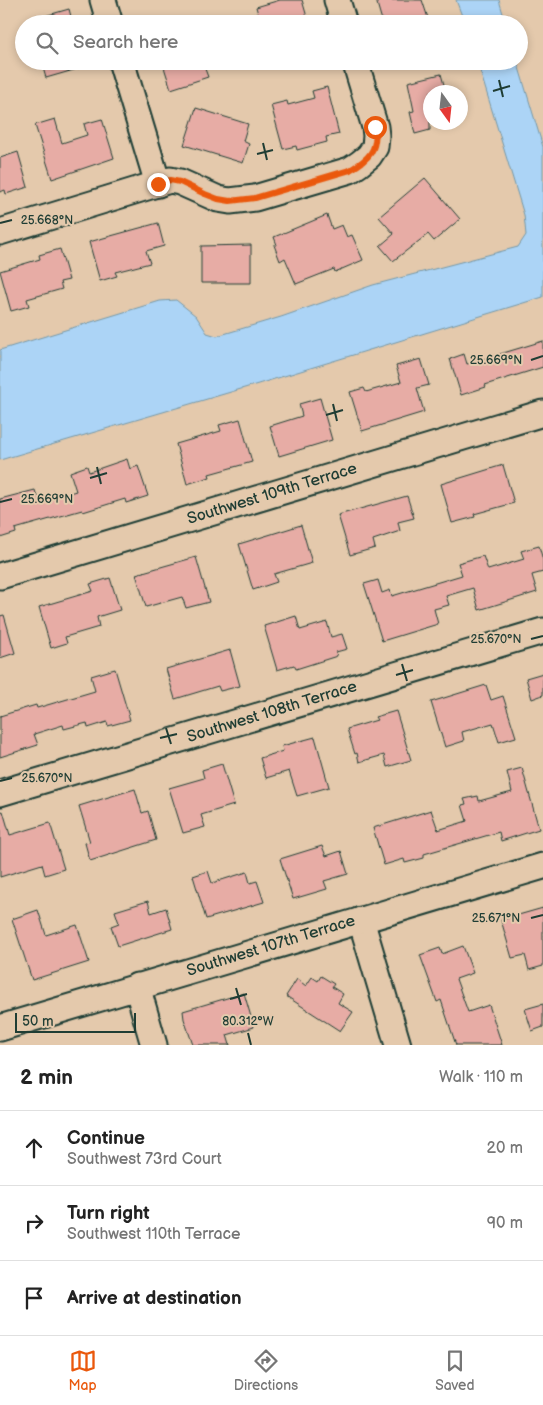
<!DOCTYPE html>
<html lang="en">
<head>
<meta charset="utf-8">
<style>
	:root { --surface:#fff; --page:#f2f2f2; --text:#222; --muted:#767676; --line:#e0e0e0; --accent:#ea580c }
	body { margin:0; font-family:"Balsamiq Sans",sans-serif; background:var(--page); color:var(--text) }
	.compass { position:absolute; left:423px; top:85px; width:45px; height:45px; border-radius:50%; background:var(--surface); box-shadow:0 2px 8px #0003; rotate:165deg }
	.scale { position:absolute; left:15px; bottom:12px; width:121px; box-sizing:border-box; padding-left:5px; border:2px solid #1f3d34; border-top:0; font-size:14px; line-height:18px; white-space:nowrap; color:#1f3d34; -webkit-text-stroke:4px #e4c9ac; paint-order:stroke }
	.stop { position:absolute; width:15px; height:15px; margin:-11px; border:4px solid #ea580c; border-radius:50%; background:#fff }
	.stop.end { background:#ea580c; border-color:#fff; box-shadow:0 1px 5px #0008 }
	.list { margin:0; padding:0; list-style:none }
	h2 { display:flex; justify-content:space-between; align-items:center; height:65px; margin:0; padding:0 20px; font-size:21px }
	h2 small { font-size:16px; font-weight:400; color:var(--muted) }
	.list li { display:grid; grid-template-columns:32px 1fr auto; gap:15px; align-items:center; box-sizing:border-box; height:75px; padding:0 20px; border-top:1px solid var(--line) }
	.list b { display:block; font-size:19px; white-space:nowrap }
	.list p { margin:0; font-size:16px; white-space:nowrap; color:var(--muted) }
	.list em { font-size:16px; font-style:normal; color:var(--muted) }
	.icon { flex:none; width:28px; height:28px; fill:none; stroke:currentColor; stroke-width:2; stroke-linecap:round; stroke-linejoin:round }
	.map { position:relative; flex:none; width:543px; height:1045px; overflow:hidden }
	.search { position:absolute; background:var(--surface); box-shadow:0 2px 8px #0003; left:15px; right:15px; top:15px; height:55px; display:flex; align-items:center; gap:12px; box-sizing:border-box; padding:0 18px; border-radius:28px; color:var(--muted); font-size:19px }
	.sheet { height:290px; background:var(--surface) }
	nav { display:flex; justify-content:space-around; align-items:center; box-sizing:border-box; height:70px; border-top:1px solid var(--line); background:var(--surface); font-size:14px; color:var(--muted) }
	nav a { display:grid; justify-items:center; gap:2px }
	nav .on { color:var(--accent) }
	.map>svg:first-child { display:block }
</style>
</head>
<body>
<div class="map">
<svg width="543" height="1045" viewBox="0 0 543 1045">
	<rect width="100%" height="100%" fill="#e4c9ac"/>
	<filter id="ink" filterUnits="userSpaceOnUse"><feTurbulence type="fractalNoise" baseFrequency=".02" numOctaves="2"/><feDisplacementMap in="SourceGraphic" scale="10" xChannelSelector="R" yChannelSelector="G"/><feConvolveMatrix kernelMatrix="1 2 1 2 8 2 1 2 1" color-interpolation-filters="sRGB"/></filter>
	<g filter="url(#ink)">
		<g fill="#acd4f6" stroke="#7498a8">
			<path d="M456,0h43l7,24h-41z"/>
			<path d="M477,61h40l26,86v150l-285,87 -258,76v-110l160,-49 16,-1 20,16 11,17 10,3 64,-19 92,-32 145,-38 8,-12 -2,-20z"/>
		</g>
		<g fill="#e7aca5" stroke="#1f3d34">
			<path d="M280,0h22l7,24h-48l-5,-17z"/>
			<path d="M376,0h46l8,24h-47z"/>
			<path d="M69,9l4,15h-41l-1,-4z"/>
			<path d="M41,61h50v4l-45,13z"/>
			<path d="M162,61h40l6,16 -37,12z"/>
			<path d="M441,74l5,18h-16v38l-15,4 -5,-22 4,-1 -6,-29z"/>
			<path d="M327,87l12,47 -13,3 1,5 -30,8 -1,-4 -13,3 -12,-44 16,-4 1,4 26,-7 -2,-7z"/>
			<path d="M196,108l52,16 -5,17 6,3 -6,19 -59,-18z"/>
			<path d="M55,119l7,24 25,-8 -3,-11 18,-5 12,39 -62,21 -17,-54z"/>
			<path d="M18,152l10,35 -22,7 -1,-4 -5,2v-34z"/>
			<path d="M425,178l35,41 -26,22 -6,-7 -35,27 -13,-15 14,-12 -15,-17z"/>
			<path d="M327,215l5,14 10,-4 5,12 5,-2 11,25 -28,12 -1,-3 -38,15 -11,-26 -5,3 -6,-16h3l-3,-8z"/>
			<path d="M158,223l6,23 -18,5 4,12 -35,9 2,4 -17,5 -11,-39z"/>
			<path d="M251,245v38h-50v-37z"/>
			<path d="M60,249l9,31 -9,2 2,7 -35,10 2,7 -18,5 -11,-40 40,-12 -1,-4z"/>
			<path d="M543,341v26l-58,18 1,2 -25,8 -11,-36 14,-5 3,10z"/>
			<path d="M421,359l8,26 -12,3 7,24 -62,19 -12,-39 14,-4 2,4 35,-10 -5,-16z"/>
			<path d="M320,398l12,42 -53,16 -9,-30 32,-10 -3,-12z"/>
			<path d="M240,419l12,43 -43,12 1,3 -23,7 -11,-40 45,-13 -2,-6z"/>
			<path d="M127,459l3,10 8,-3 10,30 -22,7 -1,-4 -42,13 -1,-2 -67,19 1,4 -16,5v-39l35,-9 2,7 5,-2 2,6 32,-10 -6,-19 17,-6 2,6z"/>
			<path d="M503,465l11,38 -40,11 1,3 -23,6 -11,-39z"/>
			<path d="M407,496l7,22 -16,4 2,9 -27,9 2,8 -25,7 -12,-40z"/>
			<path d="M301,525l11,38 -38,11 3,8 -24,8 -14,-46z"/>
			<path d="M539,546l4,14v12l-11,3 5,17 -58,18 -6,-22 -27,8 3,9 -15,4 4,15 -56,17 -18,-57 14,-4 4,13 8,-3 2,6 70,-21 -4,-12 25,-7 5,14 36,-11 -3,-8z"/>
			<path d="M196,557l13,45 -23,6 -4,-11 -36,10 -10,-33z"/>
			<path d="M110,578l10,32 -23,7 2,10 -34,10 2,6 -16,5 -12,-41 54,-16 -3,-7z"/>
			<path d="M4,615l11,38 -15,5v-42z"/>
			<path d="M296,616l4,14 27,-8 4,15 11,-3 5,15 -11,3 1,4 -41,13 -2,-4 -17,5 -13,-44z"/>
			<path d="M230,650l10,36 -20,5 -2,-5 -43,13 -9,-30z"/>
			<path d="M115,669l15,51 -22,6 -1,-4 -19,6 -1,-5 -23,6 -1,-4 -29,9 4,11 -38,12v-41l36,-11 1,3 58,-17 -4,-15z"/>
			<path d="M543,673v22l-11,4 -6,-21z"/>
			<path d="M486,685l5,15 12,-4 13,41 -17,5 -6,-19 -31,9 2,9 -19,6 -14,-45z"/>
			<path d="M396,711l15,49 -24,7 -3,-12 -25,7 -2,-9 -2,1 -8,-25 30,-9 -2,-3z"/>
			<path d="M315,737l14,50 -32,9 -8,-25 -23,7 -6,-20 23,-7 -1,-5z"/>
			<path d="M222,764l12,41 -33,10 4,12 -22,6 -14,-45 35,-10 -2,-8z"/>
			<path d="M522,768l17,61 -38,12 -2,-9 -75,22v4l-19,5 -1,-4 -20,6 -11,-37 58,-18 7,20 29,-9 -5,-16 4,-1 -2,-5 14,-3 1,5 33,-9 -5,-20z"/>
			<path d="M135,789l7,24 6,-2 8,29 -66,21 -5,-18 5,-1 -11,-36z"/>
			<path d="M3,811l7,24 40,-12 14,46 -19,6 -3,-11 -42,13v-65z"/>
			<path d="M322,846l4,10 15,-5 7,23 -24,7 3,8 -34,10 -13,-40z"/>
			<path d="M208,871l4,12 35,-11 3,11 7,-2 7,21 -58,17 -13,-43z"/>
			<path d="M148,901l3,12 15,-5 6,21 -54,17 -7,-20 8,-3 -4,-12z"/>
			<path d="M543,908v58l-14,4 -4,-15 -13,3 -11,-38z"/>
			<path d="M38,910l8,25 31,-10 12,37 -57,18 -20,-61z"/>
			<path d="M463,946l10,27 -17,6 12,33 21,-7 13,40h-46l-15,-45 -4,2 -17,-47 20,-7 2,6z"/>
			<path d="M321,976l13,8 -2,3 11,7 -5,9 15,9 -13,19 -54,-35 11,-17 9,7 6,-9 6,4z"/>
			<path d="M244,993l10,34 -27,8 3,10h-37l-9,-26 -1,-8z"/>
			<path d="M543,1004v23l-11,4 -7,-22z"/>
		</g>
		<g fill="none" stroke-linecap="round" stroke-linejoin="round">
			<defs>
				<g id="minor">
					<path d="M103,0l7,24"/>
					<path d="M337,0l7,24"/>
					<path d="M121,61l37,123"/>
					<path d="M0,232l170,-52 10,2 38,17 12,2 25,-3 95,-28 9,-6 10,-8 6,-9 1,-11 -1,-9 -20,-66"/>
					<path d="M0,576l543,-163"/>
					<path d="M0,793l543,-162"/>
					<path d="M361,920l37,125"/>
					<path d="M137,986l17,59"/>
					<path d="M0,1028l543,-162"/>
				</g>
			</defs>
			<use href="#minor" stroke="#1f3d34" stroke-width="29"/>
			<use href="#minor" stroke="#e4c9ac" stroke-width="25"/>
		</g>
	</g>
	<g fill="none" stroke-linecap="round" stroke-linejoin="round" filter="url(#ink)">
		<path stroke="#ea580c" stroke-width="6" d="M158,184l12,-4 10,2 25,12 13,5 12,2 25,-3 95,-28c19,-11 28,-20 25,-43"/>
	</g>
	<path fill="none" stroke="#1f3d34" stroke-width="2" d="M499,80l4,17M493,91l17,-5M263,143l4,17M257,154l16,-4M0,223l12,-3M531,360l12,-4M333,404l4,17M326,415l17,-5M97,467l4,17M90,478l17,-5M0,502l12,-3M531,639l12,-3M402,664l5,17M396,675l17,-5M166,728l5,16M160,738l17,-4M0,781l12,-3M531,918l12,-3M236,988l5,17M230,999l17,-5M248,1033l3,12"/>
	<g text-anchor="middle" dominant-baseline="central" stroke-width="4" stroke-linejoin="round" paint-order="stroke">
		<g font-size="16" fill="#1f3d34" stroke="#e4c9ac">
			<text transform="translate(272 494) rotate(-17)">Southwest 109th Terrace</text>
			<text transform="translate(272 712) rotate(-17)">Southwest 108th Terrace</text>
			<text transform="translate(271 946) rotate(-17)">Southwest 107th Terrace</text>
		</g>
	</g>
	<g font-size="12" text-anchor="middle" fill="#1f3d34" stroke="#e4c9ac" stroke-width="4" stroke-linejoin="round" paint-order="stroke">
		<text x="47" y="224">25.668°N</text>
		<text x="496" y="364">25.669°N</text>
		<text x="47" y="503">25.669°N</text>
		<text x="496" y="643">25.670°N</text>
		<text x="47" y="782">25.670°N</text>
		<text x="496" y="922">25.671°N</text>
		<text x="248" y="1025">80.312°W</text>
	</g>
</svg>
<svg class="compass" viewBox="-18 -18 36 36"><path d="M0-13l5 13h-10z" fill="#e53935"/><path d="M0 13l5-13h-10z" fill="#767676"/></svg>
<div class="scale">50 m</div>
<div class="stop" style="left:375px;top:127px"></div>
<div class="stop end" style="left:158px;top:184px"></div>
<div class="search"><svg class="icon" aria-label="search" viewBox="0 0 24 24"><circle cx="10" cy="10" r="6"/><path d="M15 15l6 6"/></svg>Search here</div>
</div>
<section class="sheet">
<h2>2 min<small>Walk · 110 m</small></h2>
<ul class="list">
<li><svg class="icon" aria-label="ahead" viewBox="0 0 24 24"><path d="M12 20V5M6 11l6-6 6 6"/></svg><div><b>Continue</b><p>Southwest 73rd Court</p></div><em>20 m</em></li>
<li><svg class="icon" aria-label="right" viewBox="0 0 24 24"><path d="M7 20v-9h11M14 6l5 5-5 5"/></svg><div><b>Turn right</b><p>Southwest 110th Terrace</p></div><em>90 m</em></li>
<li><svg class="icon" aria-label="arrive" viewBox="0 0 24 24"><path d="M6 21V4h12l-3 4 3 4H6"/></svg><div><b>Arrive at destination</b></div></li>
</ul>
</section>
<nav>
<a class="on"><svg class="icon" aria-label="map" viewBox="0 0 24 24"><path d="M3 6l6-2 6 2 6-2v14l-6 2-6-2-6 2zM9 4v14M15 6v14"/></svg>Map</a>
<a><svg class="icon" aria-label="directions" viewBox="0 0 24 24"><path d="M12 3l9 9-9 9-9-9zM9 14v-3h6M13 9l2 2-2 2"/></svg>Directions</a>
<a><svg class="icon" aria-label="saved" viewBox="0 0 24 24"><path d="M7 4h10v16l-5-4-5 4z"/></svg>Saved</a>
</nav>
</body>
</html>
